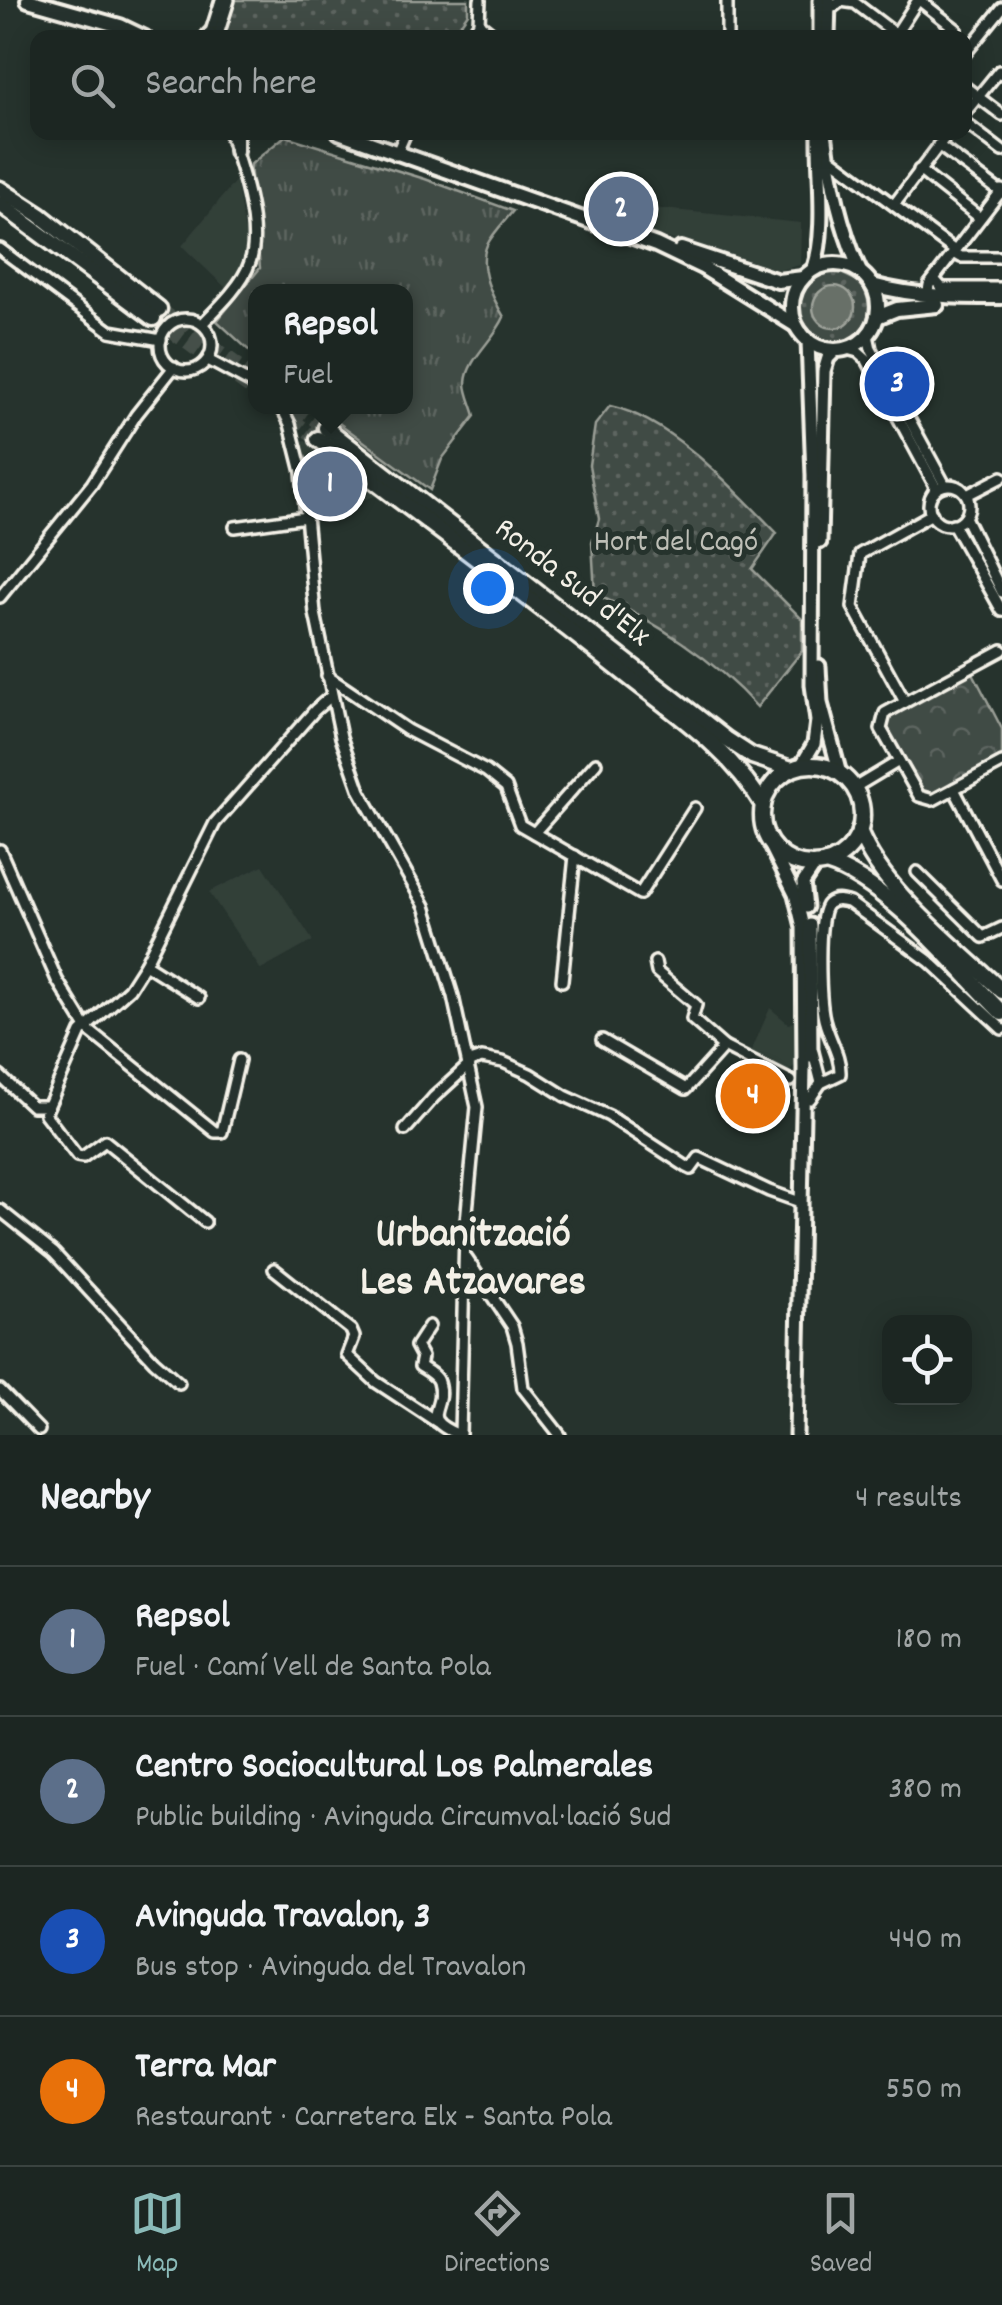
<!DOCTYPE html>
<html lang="en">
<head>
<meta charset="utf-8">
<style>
	:root { --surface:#1c2622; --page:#29322f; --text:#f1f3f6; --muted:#a0a5a5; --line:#3a4340; --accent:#8bbbb9 }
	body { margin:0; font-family:Dekko,sans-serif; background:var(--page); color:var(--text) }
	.controls { position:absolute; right:30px; bottom:30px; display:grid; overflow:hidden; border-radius:20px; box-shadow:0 5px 25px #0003 }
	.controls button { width:90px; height:90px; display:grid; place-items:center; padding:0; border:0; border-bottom:2px solid var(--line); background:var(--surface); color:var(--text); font:50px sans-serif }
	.you { position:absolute; left:488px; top:588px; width:35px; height:35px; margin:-25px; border:8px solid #fff; border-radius:50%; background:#1a73e8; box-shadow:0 0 0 15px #1a73e833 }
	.badge { display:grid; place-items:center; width:65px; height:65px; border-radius:50%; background:var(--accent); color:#fff; font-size:32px; font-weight:700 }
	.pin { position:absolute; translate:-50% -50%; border:5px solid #fff; box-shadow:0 2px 10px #0006 }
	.popup { position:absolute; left:248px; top:284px; width:165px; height:130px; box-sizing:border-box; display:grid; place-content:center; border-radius:20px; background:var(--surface); filter:drop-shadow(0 2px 8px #0005); font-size:32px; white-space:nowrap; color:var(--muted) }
	.popup b { font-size:38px; color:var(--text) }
	.popup::after { content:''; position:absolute; left:50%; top:100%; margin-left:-20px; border:20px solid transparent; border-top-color:var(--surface) }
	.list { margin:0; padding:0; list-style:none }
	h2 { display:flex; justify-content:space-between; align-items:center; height:130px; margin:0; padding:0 40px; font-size:42px }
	h2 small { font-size:32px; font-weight:400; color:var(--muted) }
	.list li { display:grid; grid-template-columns:65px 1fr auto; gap:30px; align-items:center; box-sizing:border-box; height:150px; padding:0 40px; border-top:2px solid var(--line) }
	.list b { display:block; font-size:38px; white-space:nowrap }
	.list p { margin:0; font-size:32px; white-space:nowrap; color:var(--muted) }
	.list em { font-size:32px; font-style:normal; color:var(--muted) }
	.icon { flex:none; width:55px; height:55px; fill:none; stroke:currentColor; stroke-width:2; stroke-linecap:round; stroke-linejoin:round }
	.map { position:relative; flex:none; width:1002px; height:1435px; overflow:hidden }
	.search { position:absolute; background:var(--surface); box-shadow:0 5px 25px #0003; left:30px; right:30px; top:30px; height:110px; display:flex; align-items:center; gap:25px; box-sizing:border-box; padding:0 35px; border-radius:20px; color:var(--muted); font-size:38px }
	.sheet { height:730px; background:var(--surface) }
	nav { display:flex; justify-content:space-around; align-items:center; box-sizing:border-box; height:140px; border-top:2px solid var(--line); background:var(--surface); font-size:28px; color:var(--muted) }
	nav a { display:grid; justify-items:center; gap:5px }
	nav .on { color:var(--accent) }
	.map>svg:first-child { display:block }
</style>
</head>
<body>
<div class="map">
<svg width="1002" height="1435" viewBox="0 0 1002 1435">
	<defs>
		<pattern id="grass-tufts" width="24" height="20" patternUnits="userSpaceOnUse" patternTransform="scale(2.5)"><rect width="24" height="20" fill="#414b45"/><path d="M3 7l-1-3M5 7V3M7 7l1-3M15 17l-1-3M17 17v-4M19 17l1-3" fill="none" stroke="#5d6560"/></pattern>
		<pattern id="park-crowns" width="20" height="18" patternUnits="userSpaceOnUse" patternTransform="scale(2.5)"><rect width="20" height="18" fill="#414b45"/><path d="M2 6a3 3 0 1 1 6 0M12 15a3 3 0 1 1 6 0" fill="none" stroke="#5d6560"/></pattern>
		<pattern id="garden-dots" width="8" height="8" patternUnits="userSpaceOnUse" patternTransform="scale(2.5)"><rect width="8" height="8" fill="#414b45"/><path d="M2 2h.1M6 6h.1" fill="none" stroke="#5d6560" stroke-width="1.8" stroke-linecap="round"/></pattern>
	</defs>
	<rect width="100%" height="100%" fill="#26332d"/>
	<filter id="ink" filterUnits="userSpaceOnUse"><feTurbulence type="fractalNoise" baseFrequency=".01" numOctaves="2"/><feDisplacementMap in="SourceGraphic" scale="20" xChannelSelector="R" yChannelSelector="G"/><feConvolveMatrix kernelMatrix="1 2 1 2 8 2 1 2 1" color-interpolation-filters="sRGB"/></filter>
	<g filter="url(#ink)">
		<g fill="#333f39">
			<path d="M236,180l11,64 -3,19 -18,25 -44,-42z"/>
			<path d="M643,207l158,16 -1,42 -20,5 -16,-2 -120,-37z"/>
			<path d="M304,440l74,55 -65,22 -3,-36 -10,-36z"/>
			<path d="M263,865l50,76 -52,29 -52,-78z"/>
			<path d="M770,1008l19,16 7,-4v44l-10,10 -36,-20z"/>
		</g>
		<path fill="url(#grass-tufts)" stroke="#9a9e96" stroke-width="2.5" d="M285,136l140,43 88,32c-8,10 -20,22 -26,34 -10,22 6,54 17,72 -9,22 -37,42 -38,66 0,10 7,24 9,33l-33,43 -12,31 -113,-83 88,-1v-114h-150v64l-38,-35 43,-53 -10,-103z"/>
		<path fill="url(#park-crowns)" stroke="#9a9e96" stroke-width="2.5" d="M971,669l31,60v31l-68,36 -10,-2 -36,-65 -1,-11z"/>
		<g fill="url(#garden-dots)" stroke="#9a9e96" stroke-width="2.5">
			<path d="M234,0h234v13l-17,24h-227z"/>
			<path d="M837,271l24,12c16,27 7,52 -24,60 -25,-2 -38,-17 -38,-42l13,-23z"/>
			<path d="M610,406c61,13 124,83 167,127l-25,36 50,50v32l-45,56c-43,-48 -103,-87 -162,-113l-3,-52 7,-23 -10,-54 6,-40z"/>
		</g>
		<circle fill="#676f68" stroke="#9fa39b" stroke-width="2.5" cx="834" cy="307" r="21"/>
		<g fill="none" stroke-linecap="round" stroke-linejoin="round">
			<g stroke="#455049" stroke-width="14" stroke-dasharray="14 7" stroke-linecap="butt">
				<path d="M159,309l96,68"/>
				<path d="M153,318l102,74"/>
				<path d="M274,406l44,33"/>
				<path d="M296,406l30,22"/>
			</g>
			<defs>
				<g id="minor">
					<path d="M919,0l37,29"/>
					<path d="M829,10l12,-9 14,2 46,35"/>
					<path d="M479,23l19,15"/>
					<path d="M896,34l22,-34"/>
					<path d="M209,38l12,-38"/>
					<path d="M217,38l12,-38"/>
					<path d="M468,38l11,-15 1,-23"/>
					<path d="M727,38v-38"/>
					<path d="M964,55l38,-47"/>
					<path d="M964,86l38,29"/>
					<path d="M964,114l35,-43 3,3"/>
					<path d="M964,122l38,29"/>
					<path d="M938,145l64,48"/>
					<path d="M396,155l10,-23"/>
					<path d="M828,156l127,95"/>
					<path d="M919,170l61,48"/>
					<path d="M894,205l55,-73"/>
					<path d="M0,249l110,82 51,9"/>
					<path d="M954,253l7,4h41"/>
					<path d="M934,279l8,9h60"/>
					<path d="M933,296l-5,-5 1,-6 73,-95"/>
					<circle cx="186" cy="345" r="26"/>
					<path d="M202,324c16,-16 41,-40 48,-62 12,-34 -9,-96 -21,-130"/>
					<path d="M868,335l3,14 74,136"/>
					<path d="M847,349l11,3 9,8 68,126 -1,5"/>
					<path d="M208,360l47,25"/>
					<path d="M281,406l9,18 12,48 13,141 26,124 19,54 65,115 28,90 24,111 -12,125 -5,203"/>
					<circle cx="949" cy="505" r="20"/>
					<path d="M967,495l35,-18"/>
					<path d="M965,517l37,75"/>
					<path d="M953,524l49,87"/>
					<path d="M235,527l71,-10"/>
					<path d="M0,597l92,-113 44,-69 38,-48"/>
					<path d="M1002,650l-117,63 -4,16 38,67 14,4 69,-37"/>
					<path d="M327,676l80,54 79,41 20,16 14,38 120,69 55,-86"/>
					<path d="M905,702l-52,-95 7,-53 72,-40"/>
					<path d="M854,788l45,-27"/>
					<path d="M954,789l48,91"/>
					<path d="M534,833l62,-70"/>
					<path d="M0,850l57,130 30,49 128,103h7l17,-72"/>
					<path d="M917,872l66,65 19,-9"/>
					<path d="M655,962l2,10 39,33 -4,14 32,28 67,34"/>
					<path d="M145,964l54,34"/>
					<path d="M562,981l13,-125"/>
					<path d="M602,1040l84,49 38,-42"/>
					<path d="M813,1052l8,31"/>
					<path d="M469,1062l13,-4 21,4 27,12 35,22 44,20 78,51 4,2 8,-11 70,33 31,11"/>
					<path d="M0,1076l32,30h16"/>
					<path d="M810,1099l11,-16 19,-9c1,-21 -14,-39 -17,-60 -3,-18 -7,-100 5,-110 7,-6 15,-3 22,-1l79,58 73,68"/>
					<path d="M405,1130l29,-33 35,-32"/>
					<path d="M0,1210l54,43 100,108 25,22"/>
					<path d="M205,1222l-100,-81 -22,16 -6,-1 -32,-42 36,-82 48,-43 16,-25 70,-141 100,-113 15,-13"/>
					<path d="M467,1259l45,67 5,17 6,45 37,47"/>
					<path d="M274,1269l77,61 3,7 -7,18 29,27 61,40"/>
					<path d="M429,1326l-13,20 6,11 -2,9c6,4 16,9 18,16 9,29 -23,34 21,53"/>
					<path d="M0,1390l39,40"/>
				</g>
				<g id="secondary">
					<path d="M820,38v-38"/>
					<path d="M828,38l1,-38"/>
					<path d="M825,132c6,51 15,94 36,141"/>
					<path d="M813,270c14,-37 5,-97 6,-138"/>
					<path d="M820,542l4,-171 4,-13 7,-7"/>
					<path d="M819,666l2,37 19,71"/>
					<path d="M801,766l13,-22 3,-23 -5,-36 1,-209 -5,-135"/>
					<path d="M772,848l23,46 8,33 1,142 -8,366"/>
					<path d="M806,907l-3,-24 12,-18"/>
					<path d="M810,925l1,131"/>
				</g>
				<g id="primary">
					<path d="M28,0l92,26 25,12"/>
					<path d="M207,38l3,-4"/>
					<path d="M236,132v19"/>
					<path d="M339,132l317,113 46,22 93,58"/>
					<path d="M681,249l97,32 25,-3"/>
					<circle cx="835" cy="307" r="43"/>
					<path d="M872,285c44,12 84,12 130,12"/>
					<path d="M877,317l20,-8 40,-4"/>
				</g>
				<g id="trunk">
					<path d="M0,189l40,26 119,94"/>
					<path d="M0,204l153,114"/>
					<path d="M326,428l400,311 26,17 39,13"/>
					<path d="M318,439c101,76 203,152 302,231 51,41 109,77 143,135"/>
					<circle cx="812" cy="815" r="50"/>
					<path d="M859,831c23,60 97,116 143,160"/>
					<path d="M826,863c62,19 129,103 176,150"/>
				</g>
			</defs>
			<use href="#minor" stroke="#f4f1e8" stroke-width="16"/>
			<use href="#secondary" stroke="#f4f1e8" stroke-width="19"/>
			<use href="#primary" stroke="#f4f1e8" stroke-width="20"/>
			<use href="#trunk" stroke="#f4f1e8" stroke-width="21"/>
			<use href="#minor" stroke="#26332d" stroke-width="9"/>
			<use href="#secondary" stroke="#26332d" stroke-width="11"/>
			<use href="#primary" stroke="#26332d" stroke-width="12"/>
			<use href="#trunk" stroke="#26332d" stroke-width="14"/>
		</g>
	</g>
	<g text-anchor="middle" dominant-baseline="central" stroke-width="10" stroke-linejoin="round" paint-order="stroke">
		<g font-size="32" fill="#bebfb7" stroke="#26332d">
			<text x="676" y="544">Hort del Cagó</text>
		</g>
		<g font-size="32" fill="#f4f1e8" stroke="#26332d">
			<text transform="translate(571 584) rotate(38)">Ronda Sud d'Elx</text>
		</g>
		<g font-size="42" font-weight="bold" fill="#f4f1e8" stroke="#26332d">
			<text x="473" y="1237">Urbanització<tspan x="473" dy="48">Les Atzavares</tspan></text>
		</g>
	</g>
</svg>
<div class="controls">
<button><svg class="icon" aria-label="locate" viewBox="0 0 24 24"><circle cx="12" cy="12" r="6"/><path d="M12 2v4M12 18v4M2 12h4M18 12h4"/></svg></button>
</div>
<div class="you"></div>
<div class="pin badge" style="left:330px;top:484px;background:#5c6f8a">1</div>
<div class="popup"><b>Repsol</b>Fuel</div>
<div class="pin badge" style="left:621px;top:209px;background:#5c6f8a">2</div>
<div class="pin badge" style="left:897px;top:384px;background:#1a4fb4">3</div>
<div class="pin badge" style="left:753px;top:1096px;background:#e8710a">4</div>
<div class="search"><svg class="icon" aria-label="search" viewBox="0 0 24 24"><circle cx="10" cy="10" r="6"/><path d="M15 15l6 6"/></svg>Search here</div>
</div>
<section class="sheet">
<h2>Nearby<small>4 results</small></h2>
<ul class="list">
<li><span class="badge" style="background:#5c6f8a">1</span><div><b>Repsol</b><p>Fuel · Camí Vell de Santa Pola</p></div><em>180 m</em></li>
<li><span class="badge" style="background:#5c6f8a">2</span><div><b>Centro Sociocultural Los Palmerales</b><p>Public building · Avinguda Circumval·lació Sud</p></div><em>380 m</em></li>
<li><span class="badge" style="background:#1a4fb4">3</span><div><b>Avinguda Travalon, 3</b><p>Bus stop · Avinguda del Travalon</p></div><em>440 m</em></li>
<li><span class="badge" style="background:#e8710a">4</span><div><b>Terra Mar</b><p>Restaurant · Carretera Elx - Santa Pola</p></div><em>550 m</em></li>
</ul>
</section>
<nav>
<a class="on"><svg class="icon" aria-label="map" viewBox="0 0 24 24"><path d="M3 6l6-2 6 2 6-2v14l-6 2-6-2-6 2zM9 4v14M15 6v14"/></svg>Map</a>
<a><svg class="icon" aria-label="directions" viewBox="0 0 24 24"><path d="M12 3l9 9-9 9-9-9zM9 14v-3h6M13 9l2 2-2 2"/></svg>Directions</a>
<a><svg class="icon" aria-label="saved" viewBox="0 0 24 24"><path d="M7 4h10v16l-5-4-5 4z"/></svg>Saved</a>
</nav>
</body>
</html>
